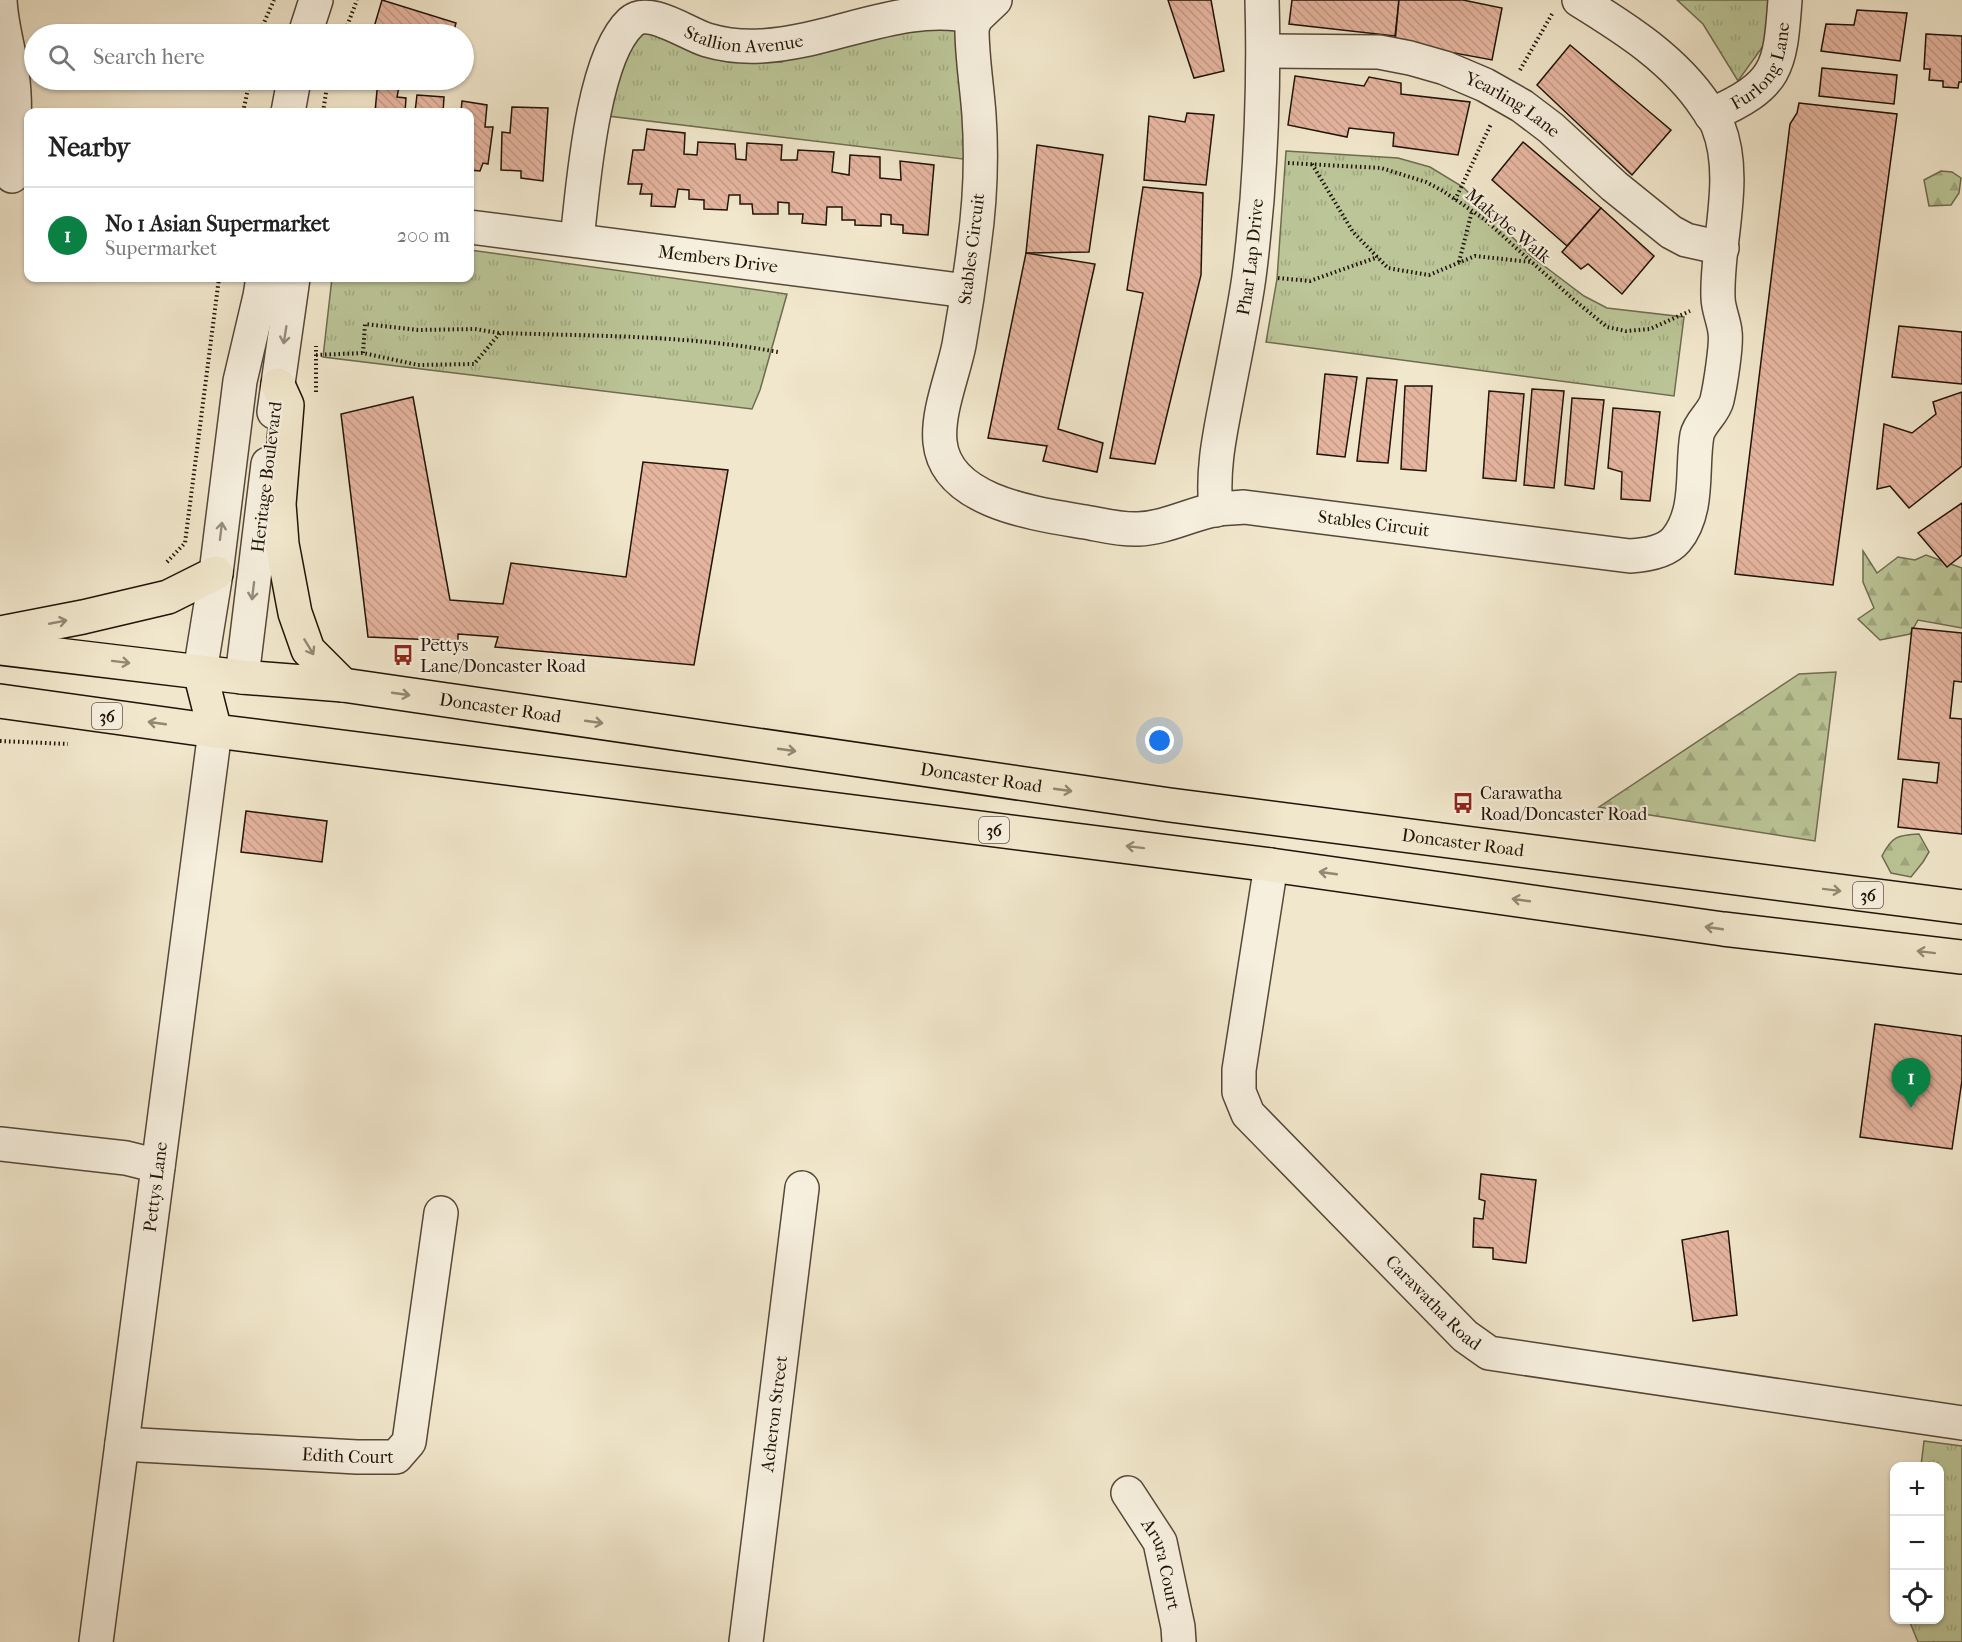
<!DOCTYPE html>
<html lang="en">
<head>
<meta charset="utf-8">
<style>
	:root { --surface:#fff; --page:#f6f6f6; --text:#222; --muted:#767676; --line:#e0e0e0; --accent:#0b8043 }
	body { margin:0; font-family:"IM FELL French Canon",serif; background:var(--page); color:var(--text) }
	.controls { position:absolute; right:18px; bottom:18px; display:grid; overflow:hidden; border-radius:12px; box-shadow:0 2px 4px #0004 }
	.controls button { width:54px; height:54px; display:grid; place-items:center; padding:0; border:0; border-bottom:2px solid var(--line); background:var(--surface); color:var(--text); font:30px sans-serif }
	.you { position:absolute; left:1160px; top:741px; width:21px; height:21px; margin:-15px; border:4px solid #fff; border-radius:50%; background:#1a73e8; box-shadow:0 0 0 9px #1a73e833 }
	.badge { display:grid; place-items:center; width:39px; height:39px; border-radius:50%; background:var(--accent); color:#fff; font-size:20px; font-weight:700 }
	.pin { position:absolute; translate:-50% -50px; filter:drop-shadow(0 2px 3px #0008) }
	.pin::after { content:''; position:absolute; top:32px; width:21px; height:18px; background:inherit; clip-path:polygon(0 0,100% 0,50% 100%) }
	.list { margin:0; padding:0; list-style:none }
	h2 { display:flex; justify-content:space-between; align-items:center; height:78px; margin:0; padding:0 24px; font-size:26px }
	h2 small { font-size:20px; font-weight:400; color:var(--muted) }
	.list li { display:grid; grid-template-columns:39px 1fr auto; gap:18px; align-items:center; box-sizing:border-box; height:96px; padding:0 24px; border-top:2px solid var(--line) }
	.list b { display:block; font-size:22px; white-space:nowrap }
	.list p { margin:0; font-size:20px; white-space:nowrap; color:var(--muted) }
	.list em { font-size:20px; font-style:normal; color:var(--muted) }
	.icon { flex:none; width:33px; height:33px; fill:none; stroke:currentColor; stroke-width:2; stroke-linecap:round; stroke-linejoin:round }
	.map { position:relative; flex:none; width:1962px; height:1642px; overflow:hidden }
	.search { position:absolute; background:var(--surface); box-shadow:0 2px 4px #0004; left:24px; top:24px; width:450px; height:66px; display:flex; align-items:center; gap:15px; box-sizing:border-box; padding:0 21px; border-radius:33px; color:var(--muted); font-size:22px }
	.panel { position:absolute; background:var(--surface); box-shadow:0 2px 4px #0004; left:24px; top:108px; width:450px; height:174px; border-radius:12px }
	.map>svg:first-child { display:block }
</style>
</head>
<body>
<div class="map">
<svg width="1962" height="1642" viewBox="0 0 1962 1642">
	<defs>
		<pattern id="forest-firs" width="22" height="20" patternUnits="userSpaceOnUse" patternTransform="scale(1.5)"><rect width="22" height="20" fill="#bbc597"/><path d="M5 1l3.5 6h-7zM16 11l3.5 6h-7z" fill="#a0a881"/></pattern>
		<pattern id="park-tufts" width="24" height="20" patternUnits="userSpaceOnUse" patternTransform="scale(1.5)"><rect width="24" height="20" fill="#bbc597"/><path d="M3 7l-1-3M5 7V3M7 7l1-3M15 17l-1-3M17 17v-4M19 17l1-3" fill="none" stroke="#a0a881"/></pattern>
		<pattern id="building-back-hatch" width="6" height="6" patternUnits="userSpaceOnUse" patternTransform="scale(1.5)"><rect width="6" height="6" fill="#e6b5a0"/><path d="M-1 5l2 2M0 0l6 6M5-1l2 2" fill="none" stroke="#c59b88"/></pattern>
	</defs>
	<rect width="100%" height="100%" fill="#f1e7cc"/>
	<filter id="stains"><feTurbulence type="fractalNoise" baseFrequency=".00333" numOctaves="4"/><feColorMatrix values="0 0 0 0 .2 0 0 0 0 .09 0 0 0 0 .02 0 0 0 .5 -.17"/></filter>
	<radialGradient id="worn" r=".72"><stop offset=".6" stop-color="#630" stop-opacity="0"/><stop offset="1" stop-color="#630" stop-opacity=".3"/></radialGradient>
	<g fill="url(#forest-firs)" stroke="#6e6c4f" stroke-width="1.5">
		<path d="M1941,171l11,1 9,6 -2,15 -8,12 -22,1 -5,-26z"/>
		<path d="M1863,551l14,22 21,-16 17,3 11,-5 36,13v60l-44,-8 -8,14 -30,6 -22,-21 16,-11 -11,-26z"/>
		<path d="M1836,672l-21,169 -216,-34 200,-133z"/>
		<path d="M1919,834l10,18 -6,10 -12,15 -20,-4 -9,-17c10,-20 16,-21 37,-22z"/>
	</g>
	<g fill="url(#park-tufts)" stroke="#6e6c4f" stroke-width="1.5">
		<path d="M1677,0h94l-5,42 -28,39 -35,-57z"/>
		<path d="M900,19l57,12 14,129 -363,-44 22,-71 12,-14 86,30 54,1 16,-14z"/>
		<path d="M1286,151l112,7 32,9 33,20 68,69 53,40 23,12 77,9 -10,79 -408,-54 11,-63z"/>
		<path d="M470,250l317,44 -27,96 -8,19 -429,-52 9,-79h138z"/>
		<path d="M1924,1441l38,5v196h-44l-9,-22h31v-154h-19z"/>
	</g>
	<g fill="url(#building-back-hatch)" stroke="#211307" stroke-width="1.5">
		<path d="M382,0l74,23 -3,11h-81z"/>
		<path d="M1168,0h43l13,71 -30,7z"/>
		<path d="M1292,0h107l-4,36 -106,-12z"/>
		<path d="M1399,0h64l39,8 -10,52 -97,-18z"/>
		<path d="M1857,10l50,3 -7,48 -79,-10 5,-27 28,1z"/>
		<path d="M1926,34l36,2v46h-3l-1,6 -15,-1v-6l-14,-1 1,-11h-6z"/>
		<path d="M1570,45l101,85 -39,45 -95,-90z"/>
		<path d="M1822,68l75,7 -3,29 -75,-8z"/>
		<path d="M1295,76l69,10 5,-9 32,6v11l69,8 -12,53 -65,-9 1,-13 -45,-5 -2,9 -59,-12z"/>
		<path d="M378,80l22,2 -3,15 9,1 -1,14h-30z"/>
		<path d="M417,95l27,2 -1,15h-28z"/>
		<path d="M462,101l25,4 -2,22h8l-5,37 -5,-1 -3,8 -10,-1v-58h-9z"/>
		<path d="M1799,103l98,11 -64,471 -98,-11 55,-450 7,-11z"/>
		<path d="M512,107l36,1 -5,73 -22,-3v-7l-20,-1 1,-38 8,1z"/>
		<path d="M1187,113l27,2 -8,70 -62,-5 5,-64 36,6z"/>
		<path d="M647,129l38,4 -1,21 13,1 1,-13 37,2 1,15 10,1 1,-17 35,2 -1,15h16l1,-10 36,2 -2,20 17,3 1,-20 30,2v21l21,2 -1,-19 34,4 -6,70 -25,-2v-8l-12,-1v-9l-10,-1v12l-26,-1v-5h-13v-13h-15l-1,18 -24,-2 1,-9h-14v-11l-11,-1v12h-25l-1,-10h-12v-9h-11l-2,15 -23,-1v-9l-15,-1v-9l-11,-1 -3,18 -24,-1 1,-12h-12l2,-10h-14l5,-34h11z"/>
		<path d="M1523,142l78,66 -34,38 -75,-66z"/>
		<path d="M1037,145l66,10 -14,97 -63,1z"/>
		<path d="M1143,187l60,6 -2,82 -46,189 -45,-6 33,-165 -16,-3z"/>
		<path d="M1601,208l53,48 -32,38 -34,-30 -7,5 -19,-17z"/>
		<path d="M1026,253l69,11 -37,165 45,14 -6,29 -54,-11 4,-15 -59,-8z"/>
		<path d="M1899,326l63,6v52l-70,-7z"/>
		<path d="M1325,374l32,3 -12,80 -28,-3z"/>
		<path d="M1367,378l30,2 -9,83 -31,-2z"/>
		<path d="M1405,386h27l-6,85 -25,-2z"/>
		<path d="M1532,389l32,2 -10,97 -30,-3z"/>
		<path d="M1489,391l35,3 -8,87 -33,-3z"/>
		<path d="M1962,392v74l-53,42 -19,-22 -13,3 7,-65 28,9 24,-19 -3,-12z"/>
		<path d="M413,397l37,203 53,4 8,-41 115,14 17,-115 85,8 -34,195 -199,-18 3,-10 -40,-3v7l-90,-4 -27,-223z"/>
		<path d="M1572,398l32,2 -10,89 -29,-4z"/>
		<path d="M1613,408l47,4 -10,89 -29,-2 1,-27 -14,-4z"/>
		<path d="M1962,503v52l-15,12 -29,-34z"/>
		<path d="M1912,628l50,5v49l-8,-1 -4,37 12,1v115l-64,-7 5,-48 34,4 2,-20 -41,-4z"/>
		<path d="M246,811l81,10 -5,41 -81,-10z"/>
		<path d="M1875,1024l87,12v44l-10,69 -92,-12z"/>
		<path d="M1481,1174l55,6 -10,83 -33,-4v-11l-20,-1 1,-29 9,1 2,-18 -6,-2z"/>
		<path d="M1728,1231l9,84 -44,6 -11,-81z"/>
	</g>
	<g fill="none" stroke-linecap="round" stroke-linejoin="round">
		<defs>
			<g id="minor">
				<path d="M0,0c1,25 9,49 12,73 5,34 1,69 0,103"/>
				<path id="s1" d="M995,0l-20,19 -3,10c0,29 5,57 7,86 3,44 1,88 -5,131 -4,33 -9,66 -15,99 -6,30 -22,67 -19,97 6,61 98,72 145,80 17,3 36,8 53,7 28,-1 53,-15 79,-20 9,-1 18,-1 27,-2l386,49c16,-1 36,-4 46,-16 24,-29 15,-72 21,-105 3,-13 17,-22 20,-35 3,-13 10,-56 8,-68 -1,-11 -7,-23 -7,-35 -2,-53 21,-119 0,-171 -2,-6 -8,-13 -12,-19 -31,-47 -80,-78 -127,-107"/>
				<path d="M305,34l11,-34"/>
				<path id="s2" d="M1264,51l115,1 31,6 35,10 40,17 37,21 29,22 63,58 57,46 15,8 36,8"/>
				<path d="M288,112l6,-32"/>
				<path id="s3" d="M1711,115c67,-30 69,-46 74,-115"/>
				<path id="s4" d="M470,227l497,64"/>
				<path id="s5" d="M577,240c6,-53 15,-182 54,-218 18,-16 56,12 76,18 17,5 36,7 54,6 75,-4 140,-46 216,-29"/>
				<path d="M274,412l19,-134"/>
				<path id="s6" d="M1216,510c-4,-38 3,-72 10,-108 7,-37 15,-75 21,-112 5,-30 7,-60 10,-90 5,-67 7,-133 5,-200"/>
				<path d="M200,672l16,-99 24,-192 20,-85 3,-18"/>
				<path d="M242,677l26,-213"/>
				<path id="s7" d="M1271,865l-32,205v22l9,22 217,222 24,17 473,70"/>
				<path d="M0,1144l126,14 32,8"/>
				<path id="s8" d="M122,1444l235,13h39l13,-15 32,-229"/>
				<path id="s9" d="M1128,1493l32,49 18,85 1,15"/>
				<path id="s10" d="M96,1642l119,-911"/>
				<path id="s11" d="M746,1642l56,-454"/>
			</g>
			<g id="major">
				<path d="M278,385l9,20 -8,99 3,40 13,69 13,37 35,35"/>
				<path d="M0,633l83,-16 85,-20 48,-24"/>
				<path id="s12" d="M0,648l242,29 101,8 827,120 792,102"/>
				<path d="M200,672l15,59"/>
				<path d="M0,701l215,30 1056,134 452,64 239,28"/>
			</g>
		</defs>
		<use href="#minor" stroke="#554838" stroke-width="36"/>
		<use href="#major" stroke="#211307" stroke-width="36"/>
		<g stroke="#211307" stroke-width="4" stroke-dasharray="1.5 3" stroke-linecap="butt">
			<path d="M259,34l15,-34"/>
			<path d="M344,34l13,-34"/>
			<path d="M1520,70l32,-56"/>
			<path d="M243,112l7,-32"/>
			<path d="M323,112l5,-32"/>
			<path d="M1288,163l93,5 45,14 17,9 41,28 89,80 34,28 19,4 24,-2 40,-18"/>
			<path d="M1312,164l41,68 35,36 41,7 46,-19 56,6"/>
			<path d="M1455,200l36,-76"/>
			<path d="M1459,262l13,-51"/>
			<path d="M1278,278l32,3 68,-24"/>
			<path d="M363,353l2,-29 53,6 57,-1 24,4"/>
			<path d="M316,355l47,-2 55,12 56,-1 26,-31c93,3 187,2 278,19"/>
			<path d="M316,392v-46"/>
			<path d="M167,562l18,-19 34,-265"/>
			<path d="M0,741l68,3"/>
		</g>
		<use href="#minor" stroke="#f6efde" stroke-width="33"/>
		<use href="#major" stroke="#f1e7cc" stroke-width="33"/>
	</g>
	<defs><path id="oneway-shaft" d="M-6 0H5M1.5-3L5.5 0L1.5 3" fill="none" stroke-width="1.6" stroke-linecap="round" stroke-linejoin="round" transform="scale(1.5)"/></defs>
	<g stroke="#968c7d">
		<use href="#oneway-shaft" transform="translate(285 335) rotate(99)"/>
		<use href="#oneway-shaft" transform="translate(221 531) rotate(-83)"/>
		<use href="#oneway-shaft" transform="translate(253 591) rotate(97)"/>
	</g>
	<g stroke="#938873">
		<use href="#oneway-shaft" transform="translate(58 622) rotate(-11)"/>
		<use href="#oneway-shaft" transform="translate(309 647) rotate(59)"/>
		<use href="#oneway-shaft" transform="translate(121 662) rotate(7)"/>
		<use href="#oneway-shaft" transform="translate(401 694) rotate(8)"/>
		<use href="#oneway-shaft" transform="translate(594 722) rotate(8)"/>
		<use href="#oneway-shaft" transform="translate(157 723) rotate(-172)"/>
		<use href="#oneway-shaft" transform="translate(787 750) rotate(8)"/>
		<use href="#oneway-shaft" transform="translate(1063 790) rotate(8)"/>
		<use href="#oneway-shaft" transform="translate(1135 847) rotate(-173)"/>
		<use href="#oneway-shaft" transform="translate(1328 873) rotate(-172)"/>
		<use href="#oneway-shaft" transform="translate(1832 890) rotate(7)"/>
		<use href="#oneway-shaft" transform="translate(1521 900) rotate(-172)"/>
		<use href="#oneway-shaft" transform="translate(1714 928) rotate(-172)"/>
		<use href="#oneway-shaft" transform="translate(1926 952) rotate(-173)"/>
	</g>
	<defs>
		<symbol id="bus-bare" viewBox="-9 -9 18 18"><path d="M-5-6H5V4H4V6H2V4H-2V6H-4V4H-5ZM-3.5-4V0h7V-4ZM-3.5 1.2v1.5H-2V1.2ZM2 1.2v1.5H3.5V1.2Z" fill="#8f2418" stroke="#f6efde" stroke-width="2.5" paint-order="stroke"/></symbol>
	</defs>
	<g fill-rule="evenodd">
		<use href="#bus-bare" x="388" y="640" width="30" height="30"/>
		<use href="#bus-bare" x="1448" y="788" width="30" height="30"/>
	</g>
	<g text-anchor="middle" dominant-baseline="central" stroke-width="4.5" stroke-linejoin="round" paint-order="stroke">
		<g fill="#f6efde" stroke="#615548" stroke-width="1.5">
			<rect x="92" y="703" width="30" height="26" rx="4.5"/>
			<rect x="979" y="817" width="30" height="26" rx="4.5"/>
			<rect x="1853" y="882" width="30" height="26" rx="4.5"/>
		</g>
		<g font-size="16" font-weight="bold" fill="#211307">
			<text x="107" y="716">36</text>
			<text x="994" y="830">36</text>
			<text x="1868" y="895">36</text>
		</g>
		<g font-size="18" fill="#211307" stroke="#f6efde">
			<text stroke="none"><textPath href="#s5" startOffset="346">Stallion Avenue</textPath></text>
			<text stroke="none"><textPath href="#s3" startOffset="75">Furlong Lane</textPath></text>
			<text stroke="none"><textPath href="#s2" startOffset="260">Yearling Lane</textPath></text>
			<text transform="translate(1508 226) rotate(40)">Makybe Walk</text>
			<text transform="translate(972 249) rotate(-83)">Stables Circuit</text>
			<text stroke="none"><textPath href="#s6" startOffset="256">Phar Lap Drive</textPath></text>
			<text stroke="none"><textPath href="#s4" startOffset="250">Members Drive</textPath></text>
			<text transform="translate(267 477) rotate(-83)">Heritage Boulevard</text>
			<text stroke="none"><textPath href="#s1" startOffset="926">Stables Circuit</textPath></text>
			<text stroke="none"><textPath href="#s12" startOffset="504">Doncaster Road</textPath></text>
			<text stroke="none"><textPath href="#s12" startOffset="990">Doncaster Road</textPath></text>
			<text stroke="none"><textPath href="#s12" startOffset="1476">Doncaster Road</textPath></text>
			<text stroke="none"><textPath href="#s10" startOffset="459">Pettys Lane</textPath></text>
			<text stroke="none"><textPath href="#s7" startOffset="518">Carawatha Road</textPath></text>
			<text stroke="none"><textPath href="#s11" startOffset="230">Acheron Street</textPath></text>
			<text stroke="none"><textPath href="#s8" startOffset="226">Edith Court</textPath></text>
			<text stroke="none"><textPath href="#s9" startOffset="80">Arura Court</textPath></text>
		</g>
		<g font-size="18" fill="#211307" stroke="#f6efde" text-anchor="start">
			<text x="420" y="645">Pettys<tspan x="420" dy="21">Lane/Doncaster Road</tspan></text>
			<text x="1480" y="793">Carawatha<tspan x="1480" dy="21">Road/Doncaster Road</tspan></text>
		</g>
	</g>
	<rect width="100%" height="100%" filter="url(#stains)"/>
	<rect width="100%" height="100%" fill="url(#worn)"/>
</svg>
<div class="controls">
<button>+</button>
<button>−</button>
<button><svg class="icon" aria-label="locate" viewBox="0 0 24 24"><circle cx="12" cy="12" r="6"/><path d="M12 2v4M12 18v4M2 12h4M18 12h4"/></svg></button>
</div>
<div class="you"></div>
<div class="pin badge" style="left:1911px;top:1108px">1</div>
<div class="search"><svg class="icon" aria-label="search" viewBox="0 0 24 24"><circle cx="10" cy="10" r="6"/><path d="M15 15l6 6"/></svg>Search here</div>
<section class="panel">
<h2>Nearby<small></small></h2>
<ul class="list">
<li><span class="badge">1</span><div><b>No 1 Asian Supermarket</b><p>Supermarket</p></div><em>200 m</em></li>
</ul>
</section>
</div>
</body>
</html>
